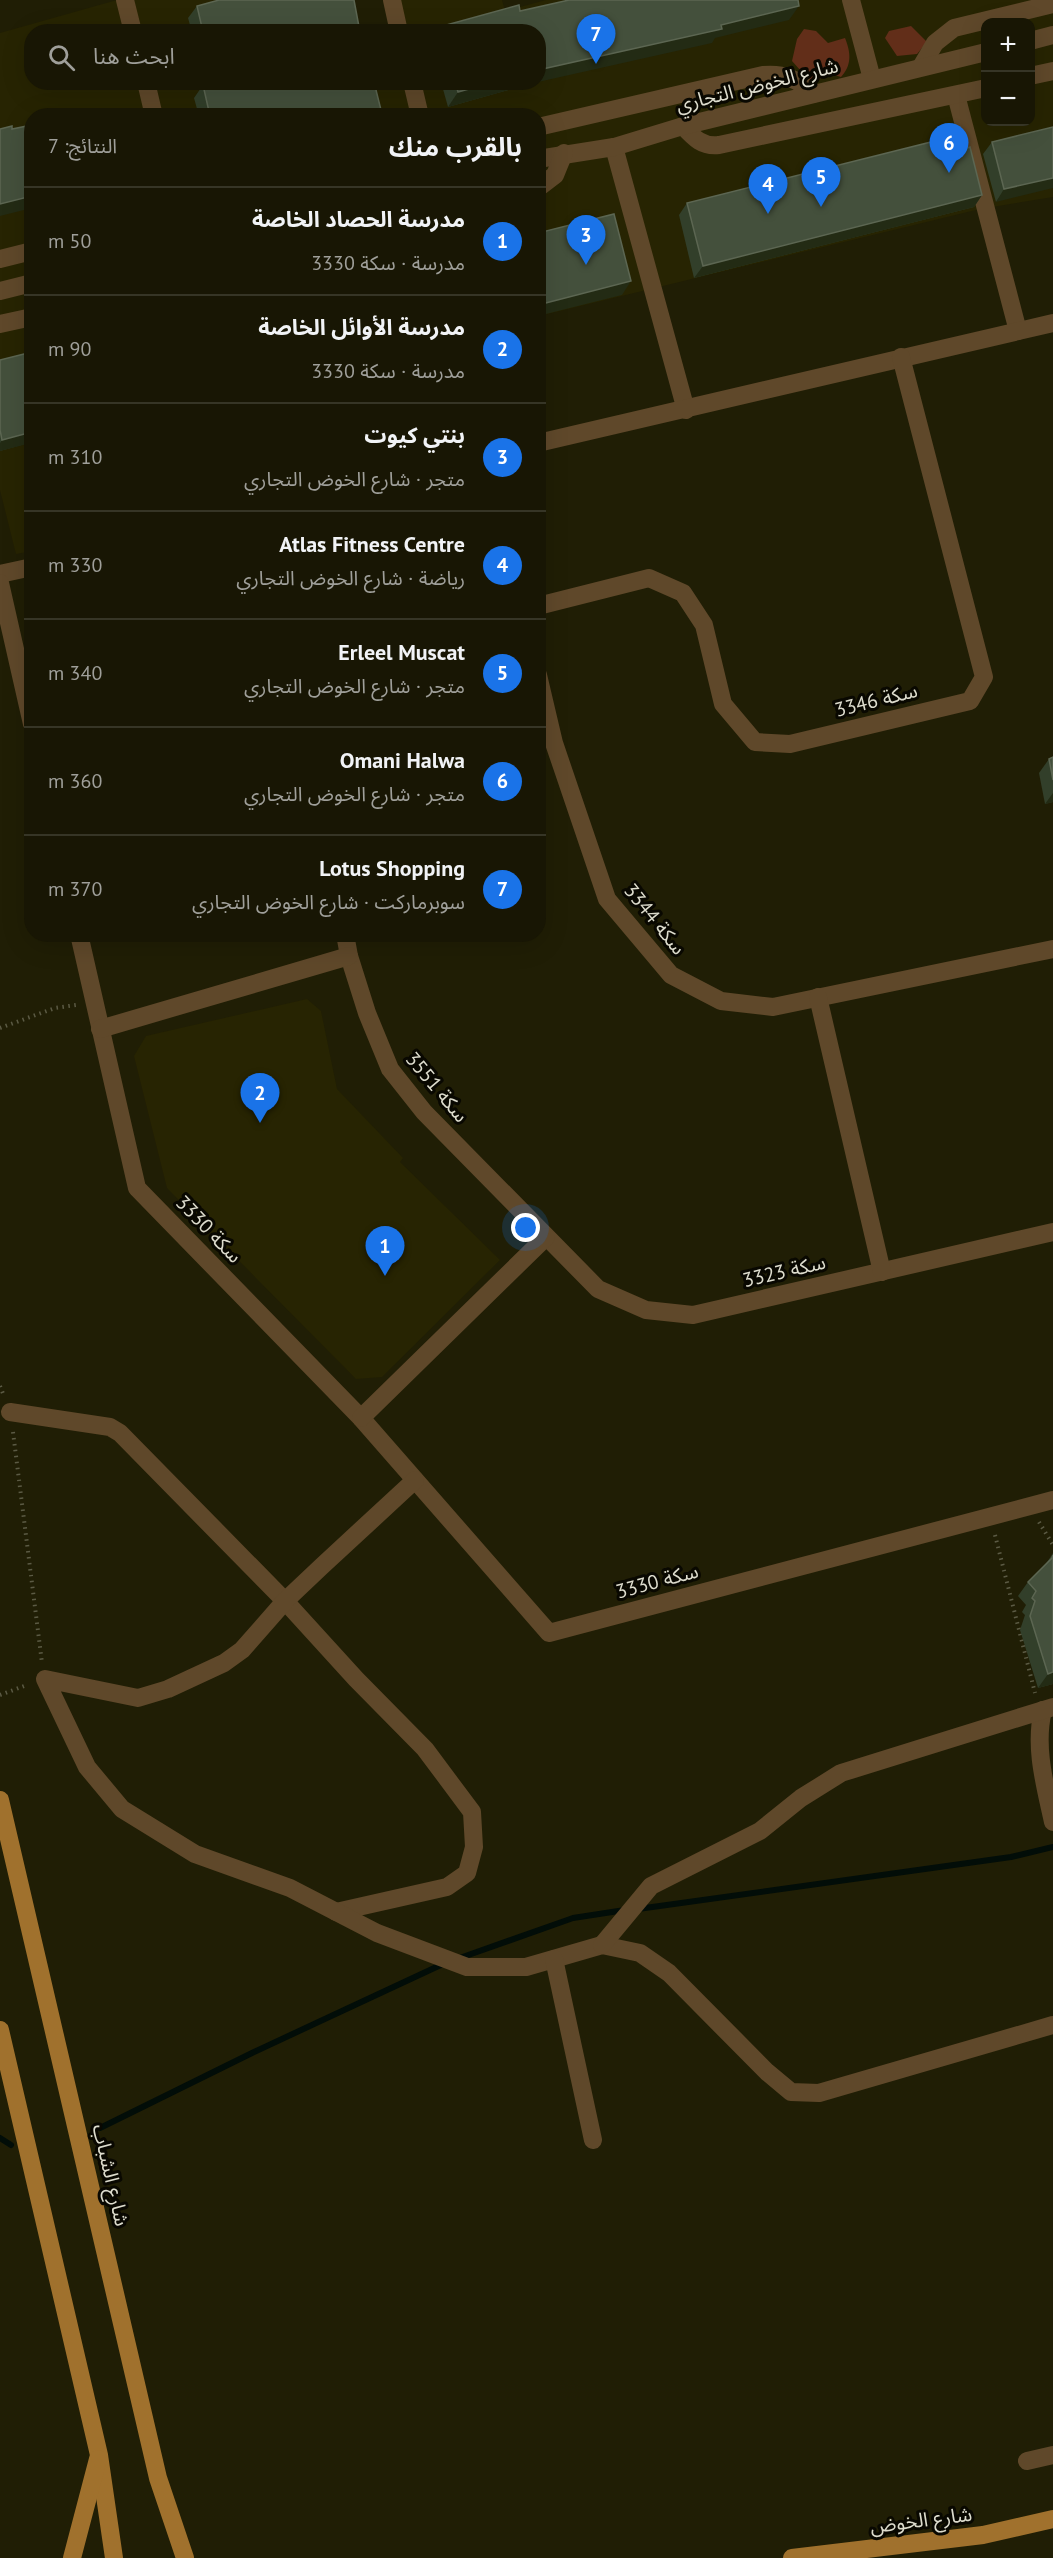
<!DOCTYPE html>
<html lang="ar">
<head>
<meta charset="utf-8">
<style>
	:root { --surface:#181604; --page:#211f0e; --text:#f1f3f6; --muted:#9f9f9a; --line:#363526; --accent:#1a73e8 }
	body { margin:0; font-family:"PT Sans","Noto Sans Arabic",sans-serif; background:var(--page); color:var(--text); direction:rtl }
	.controls { position:absolute; right:18px; top:18px; display:grid; overflow:hidden; border-radius:12px; box-shadow:0 6px 24px #0002 }
	.controls button { width:54px; height:54px; display:grid; place-items:center; padding:0; border:0; border-bottom:2px solid var(--line); background:var(--surface); color:var(--text); font:30px sans-serif }
	.you { position:absolute; left:526px; top:1228px; width:21px; height:21px; margin:-15px; border:4px solid #fff; border-radius:50%; background:#1a73e8; box-shadow:0 0 0 9px #1a73e833 }
	.badge { display:grid; place-items:center; width:39px; height:39px; border-radius:50%; background:var(--accent); color:#fff; font-size:20px; font-weight:700 }
	.pin { position:absolute; translate:-50% -50px; filter:drop-shadow(0 2px 3px #0008) }
	.pin::after { content:''; position:absolute; top:32px; width:21px; height:18px; background:inherit; clip-path:polygon(0 0,100% 0,50% 100%) }
	.list { margin:0; padding:0; list-style:none }
	h2 { display:flex; justify-content:space-between; align-items:center; height:78px; margin:0; padding:0 24px; font-size:26px }
	h2 small { font-size:20px; font-weight:400; color:var(--muted) }
	.list li { display:grid; grid-template-columns:39px 1fr auto; gap:18px; align-items:center; box-sizing:border-box; height:108px; padding:0 24px; border-top:2px solid var(--line) }
	.list b { display:block; font-size:22px; white-space:nowrap }
	.list p { margin:0; font-size:20px; white-space:nowrap; color:var(--muted) }
	.list em { font-size:20px; font-style:normal; color:var(--muted) }
	.icon { flex:none; width:33px; height:33px; fill:none; stroke:currentColor; stroke-width:2; stroke-linecap:round; stroke-linejoin:round }
	.map { position:relative; flex:none; width:1053px; height:2558px; overflow:hidden; direction:ltr }
	.search { position:absolute; background:var(--surface); box-shadow:0 6px 24px #0002; left:24px; top:24px; width:522px; height:66px; display:flex; align-items:center; gap:15px; box-sizing:border-box; padding:0 21px; border-radius:24px; color:var(--muted); font-size:22px }
	.panel { position:absolute; background:var(--surface); box-shadow:0 6px 24px #0002; left:24px; top:108px; width:522px; height:834px; border-radius:24px; direction:rtl }
	.map>svg:first-child { display:block }
</style>
</head>
<body>
<div class="map">
<svg width="1053" height="2558" viewBox="0 0 1053 2558">
	<rect width="100%" height="100%" fill="#201e05"/>
	<g fill="#272402" fill-rule="evenodd">
		<path d="M117,0h124l9,31 -218,1v50h506v-50l-146,-1 5,-31h105l3,11 41,-11h507v197l-73,12 -441,107 -1,-200h-506v435l-16,3 -16,-64v-457zM986,22h44v100h-44z"/>
		<path d="M307,999l14,12 16,78 66,69 -3,4 100,98 -118,117 -26,2 -189,-191 -33,-132 12,-20z"/>
	</g>
	<g fill="#622e19">
		<path d="M911,26l16,16 -10,12 -20,2 -12,-18 4,-7z"/>
		<path d="M804,29l12,2 12,12 17,-5c6,15 7,27 -4,39l-13,-4 -5,5 -14,2 -17,-19 5,-22z"/>
	</g>
	<g fill="none" stroke-linecap="round" stroke-linejoin="round">
		<g stroke="#020d08" stroke-width="6">
			<path d="M638,1909l373,-52 42,-10"/>
			<path d="M457,1959l116,-41 52,-8"/>
			<path d="M100,2128l154,-76 191,-89"/>
			<path d="M0,2138l11,7"/>
		</g>
		<g stroke="#5b5a44" stroke-width="4" stroke-dasharray="1.5 4.5" stroke-linecap="butt">
			<path d="M0,1028l55,-20 21,-3"/>
			<path d="M0,1386l4,10"/>
			<path d="M13,1432l29,231"/>
			<path d="M1039,1522l14,23"/>
			<path d="M995,1535l40,158"/>
			<path d="M0,1695l27,-10"/>
		</g>
		<g stroke="#5f482a" stroke-width="18">
			<path d="M125,0l8,32"/>
			<path d="M392,0l7,32"/>
			<path d="M851,0l21,79"/>
			<path d="M1030,41l23,-6"/>
			<path d="M921,67l14,-24 19,-15 99,-24"/>
			<path d="M1030,76l23,-5"/>
			<path d="M146,82l8,34"/>
			<path d="M412,82l8,34"/>
			<path d="M956,95l62,236"/>
			<path d="M683,126c11,12 19,21 36,19l267,-57"/>
			<path d="M538,127l225,-52c21,-2 35,4 50,19"/>
			<path d="M614,147l72,263"/>
			<path d="M538,159l76,-12 69,-21 303,-74"/>
			<path d="M538,188l17,-13 9,-22"/>
			<path d="M0,259l32,-8"/>
			<path d="M0,291l32,-8"/>
			<path d="M0,324l32,-7"/>
			<path d="M538,443l515,-120"/>
			<path d="M0,574l32,-7"/>
			<path d="M0,583l32,141"/>
			<path d="M538,606l111,-28 34,15 21,32 19,79 32,38 35,2 180,-43 14,-24 -83,-320"/>
			<path d="M538,675l16,68 53,156 64,76 50,26 52,6 280,-58"/>
			<path d="M79,934l58,254 224,230 188,215 504,-133"/>
			<path d="M345,934l4,22 18,57 23,56 34,43 174,177 48,21 47,5 360,-83"/>
			<path d="M818,997l64,275"/>
			<path d="M100,1029l249,-73"/>
			<path d="M10,1412l100,15 10,6 165,168 71,78 69,70 47,63 2,35 -7,26 -20,14 -111,25"/>
			<path d="M361,1418l185,-181"/>
			<path d="M415,1480l-93,86 -37,35 -43,49 -18,13 -56,26 -30,9 -93,-19 42,88 35,42 73,45 95,34 87,45 90,34h59l76,-22 38,8 29,20 98,99 24,20 28,1 234,-68"/>
			<path d="M1043,1710c-9,37 2,75 10,112"/>
			<path d="M602,1945l49,-59 109,-55 41,-33 40,-25 212,-66"/>
			<path d="M554,1959l39,181"/>
			<path d="M1027,2461l26,-6"/>
		</g>
		<g stroke="#a0712d" stroke-width="18">
			<path d="M0,1800l158,678 27,80"/>
			<path d="M0,2030l99,425 15,103"/>
			<path d="M72,2558l26,-99"/>
			<path d="M792,2558l191,-23 70,-16"/>
		</g>
	</g>
	<g fill="#323f2a">
		<path d="M197,6l163,26h-168l-4,-14z"/>
		<path d="M205,82h169l7,28 -4,6h-178l-5,-18 9,-13h3z"/>
		<path d="M441,82h95l-88,25z"/>
		<path d="M1053,127l-57,75 -13,-48 9,-12z"/>
		<path d="M967,148l15,47 -8,12 -280,71 -15,-63 8,-12z"/>
		<path d="M32,352v90l-32,9v-91z"/>
		<path d="M1053,757v45l-8,2 -6,-31 10,-14z"/>
		<path d="M1053,1553v131l-15,4 -18,-58 5,-15 -3,-3 4,-7 -8,-9 10,-14 16,-15z"/>
	</g>
	<g fill="#232b14">
		<path d="M799,6l-10,14 -74,18 -3,5 -174,39v-12z"/>
		<path d="M494,82h42l-88,25 10,-15z"/>
		<path d="M381,110l-4,6h-18z"/>
		<path d="M1053,178v10l-57,14 8,-13z"/>
		<path d="M982,195l-8,12 -280,71 9,-12z"/>
		<path d="M32,196v12l-32,8v-12z"/>
		<path d="M631,281l-9,14 -84,21v-11z"/>
		<path d="M32,432l-1,11 -31,8v-8l2,-3z"/>
		<path d="M1053,793v9l-8,2z"/>
		<path d="M1053,1672v12l-15,4 10,-14z"/>
	</g>
	<g fill="#44503c" stroke="#5c6652" stroke-width="1.5">
		<path d="M219,0h135l6,32h-157l-6,-26z"/>
		<path d="M569,0h229l1,6 -78,19 1,4 -184,41v-38h-97l-2,-5 80,-22 1,6z"/>
		<path d="M215,82h159l7,28 -22,6h-149l-7,-31z"/>
		<path d="M455,82h39l-36,10z"/>
		<path d="M96,109l2,7h-29z"/>
		<path d="M32,125v71l-32,8v-75l12,-3v3z"/>
		<path d="M1053,127v51l-49,11 -12,-47z"/>
		<path d="M963,134l4,14 3,-1 12,48 -279,71 -16,-63z"/>
		<path d="M614,214l17,67 -93,24v-72z"/>
		<path d="M32,352v80l-30,8 -2,-10v-70z"/>
		<path d="M1053,757v23l-4,-21z"/>
		<path d="M1053,1555v117l-5,2 -18,-58 5,-15 -3,-3 4,-7 -8,-9 24,-24z"/>
	</g>
	<g text-anchor="middle" dominant-baseline="central" stroke-width="6" stroke-linejoin="round" paint-order="stroke">
		<g font-size="20" fill="#dddccd" stroke="#090801">
			<text transform="translate(757 85) rotate(-14)">شارع الخوض التجاري</text>
			<text transform="translate(876 700) rotate(-14)">سكة 3346</text>
			<text transform="translate(655 919) rotate(51)">سكة 3344</text>
			<text transform="translate(437 1087) rotate(50)">سكة 3551</text>
			<text transform="translate(209 1229) rotate(46)">سكة 3330</text>
			<text transform="translate(784 1271) rotate(-13)">سكة 3323</text>
			<text transform="translate(657 1581) rotate(-15)">سكة 3330</text>
			<text transform="translate(111 2175) rotate(77)">شارع الشباب</text>
			<text transform="translate(921 2520) rotate(-7)">شارع الخوض</text>
		</g>
	</g>
</svg>
<div class="controls">
<button>+</button>
<button>−</button>
</div>
<div class="you"></div>
<div class="pin badge" style="left:385px;top:1276px">1</div>
<div class="pin badge" style="left:260px;top:1123px">2</div>
<div class="pin badge" style="left:586px;top:265px">3</div>
<div class="pin badge" style="left:768px;top:214px">4</div>
<div class="pin badge" style="left:821px;top:207px">5</div>
<div class="pin badge" style="left:949px;top:173px">6</div>
<div class="pin badge" style="left:596px;top:64px">7</div>
<div class="search"><svg class="icon" aria-label="search" viewBox="0 0 24 24"><circle cx="10" cy="10" r="6"/><path d="M15 15l6 6"/></svg>ابحث هنا</div>
<section class="panel">
<h2>بالقرب منك<small>النتائج: 7</small></h2>
<ul class="list">
<li><span class="badge">1</span><div><b>مدرسة الحصاد الخاصة</b><p>مدرسة · سكة 3330</p></div><em>50 m</em></li>
<li><span class="badge">2</span><div><b>مدرسة الأوائل الخاصة</b><p>مدرسة · سكة 3330</p></div><em>90 m</em></li>
<li><span class="badge">3</span><div><b>بنتي كيوت</b><p>متجر · شارع الخوض التجاري</p></div><em>310 m</em></li>
<li><span class="badge">4</span><div><b>Atlas Fitness Centre</b><p>رياضة · شارع الخوض التجاري</p></div><em>330 m</em></li>
<li><span class="badge">5</span><div><b>Erleel Muscat</b><p>متجر · شارع الخوض التجاري</p></div><em>340 m</em></li>
<li><span class="badge">6</span><div><b>Omani Halwa</b><p>متجر · شارع الخوض التجاري</p></div><em>360 m</em></li>
<li><span class="badge">7</span><div><b>Lotus Shopping</b><p>سوبرماركت · شارع الخوض التجاري</p></div><em>370 m</em></li>
</ul>
</section>
</div>
</body>
</html>
